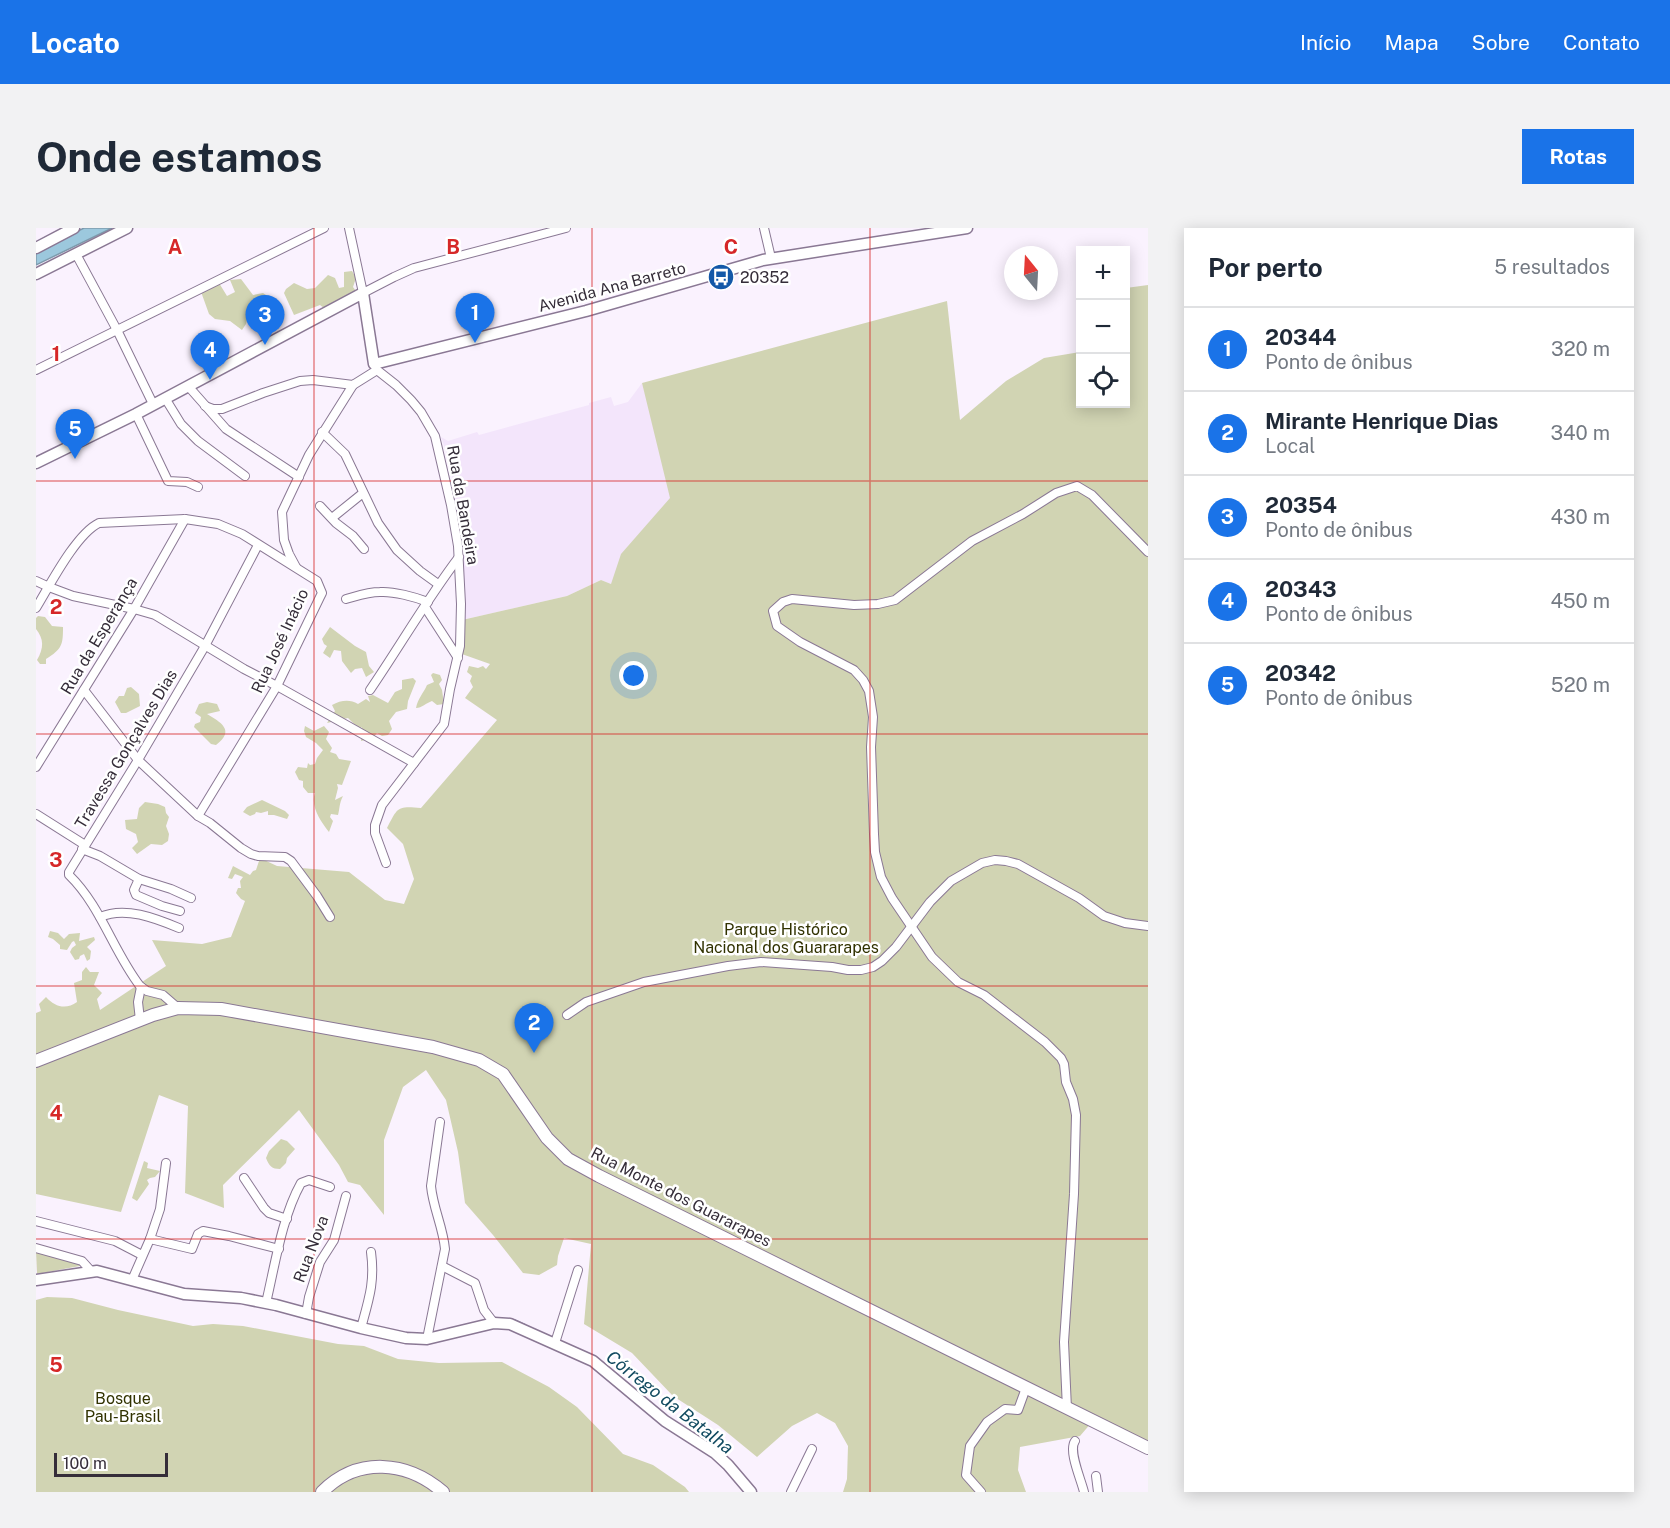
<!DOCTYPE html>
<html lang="pt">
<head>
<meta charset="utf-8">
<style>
	:root { --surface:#fff; --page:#f2f2f3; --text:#1f2937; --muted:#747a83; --line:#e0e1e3; --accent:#1a73e8 }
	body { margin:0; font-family:"Public Sans",sans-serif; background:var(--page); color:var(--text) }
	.controls { position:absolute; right:18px; top:18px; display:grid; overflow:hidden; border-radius:0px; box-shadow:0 3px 15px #0003 }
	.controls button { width:54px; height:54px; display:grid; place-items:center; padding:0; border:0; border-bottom:2px solid var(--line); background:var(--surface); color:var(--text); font:30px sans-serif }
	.compass { position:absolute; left:968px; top:18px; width:54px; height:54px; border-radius:50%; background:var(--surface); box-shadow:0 3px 15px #0003; rotate:342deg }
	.scale { position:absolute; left:18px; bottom:15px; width:114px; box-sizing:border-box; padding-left:6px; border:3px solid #352d39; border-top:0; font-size:16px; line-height:21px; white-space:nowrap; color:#352d39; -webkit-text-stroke:4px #fff; paint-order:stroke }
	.you { position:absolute; left:598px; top:448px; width:21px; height:21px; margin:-15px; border:4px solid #fff; border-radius:50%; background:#1a73e8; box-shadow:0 0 0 9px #1a73e833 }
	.badge { display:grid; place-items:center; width:39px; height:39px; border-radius:50%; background:var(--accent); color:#fff; font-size:20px; font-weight:700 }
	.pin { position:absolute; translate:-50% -50px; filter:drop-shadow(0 2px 3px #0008) }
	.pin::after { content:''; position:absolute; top:32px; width:21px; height:18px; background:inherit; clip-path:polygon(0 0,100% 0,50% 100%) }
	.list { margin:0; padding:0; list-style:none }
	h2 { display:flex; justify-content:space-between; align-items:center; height:78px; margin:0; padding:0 24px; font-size:26px }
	h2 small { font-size:20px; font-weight:400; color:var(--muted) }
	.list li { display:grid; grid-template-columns:39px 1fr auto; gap:18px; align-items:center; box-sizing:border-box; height:84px; padding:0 24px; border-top:2px solid var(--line) }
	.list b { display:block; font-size:22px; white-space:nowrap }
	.list p { margin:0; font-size:20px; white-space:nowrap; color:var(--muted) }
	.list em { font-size:20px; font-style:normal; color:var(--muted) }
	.icon { flex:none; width:33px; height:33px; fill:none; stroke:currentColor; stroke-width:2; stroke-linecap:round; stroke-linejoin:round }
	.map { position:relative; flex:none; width:1112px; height:1264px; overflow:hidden; border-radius:0px }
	header { display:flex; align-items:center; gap:36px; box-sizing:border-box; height:84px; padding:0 30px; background:var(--accent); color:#fff }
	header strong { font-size:28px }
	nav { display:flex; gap:33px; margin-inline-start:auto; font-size:21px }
	.intro { display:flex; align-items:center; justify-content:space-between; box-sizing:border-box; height:144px; padding:0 36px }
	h1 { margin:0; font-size:42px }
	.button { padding:15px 27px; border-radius:0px; background:var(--accent); color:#fff; font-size:21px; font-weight:700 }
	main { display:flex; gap:36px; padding:0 36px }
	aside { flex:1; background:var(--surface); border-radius:0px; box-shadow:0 3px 15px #0003 }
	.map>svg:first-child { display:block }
</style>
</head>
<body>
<header>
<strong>Locato</strong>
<nav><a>Início</a><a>Mapa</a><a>Sobre</a><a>Contato</a></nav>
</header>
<div class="intro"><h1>Onde estamos</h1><a class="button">Rotas</a></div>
<main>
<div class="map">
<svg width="1112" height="1264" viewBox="0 0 1112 1264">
	<rect width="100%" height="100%" fill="#faf2fe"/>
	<path fill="#f3e5fb" d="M606,155l34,119 -65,82 -10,-4 -34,16 -105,24 1,-62 -12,-92 -10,-29 7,4 29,-9 2,3 110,-30v-2l22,-6 3,9 14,-4z"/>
	<g fill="#d1d4b3">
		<path d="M316,43l4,7 -3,9 3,4 -32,17 -4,-3 -26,10 -10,-22 2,-4 8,-6 13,6 8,-1 13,-13 7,3 4,10 5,-1v-15z"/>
		<path d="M205,51l12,16 10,-2 9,6 -9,10 -14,2 -3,13 -4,6 -12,-9 -15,-2 -6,-5 -9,-25 19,-6 8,13 8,-4 -5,-12z"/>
		<path d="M1112,57v1166l-56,-29 -12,14 -60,11 -2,23 8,22h-183l4,-13 1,-33 -13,-23 -18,-10 -25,13 -35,31 -39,-32 -45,-29 -41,-43 -48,-29 7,-80 -27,-6 -6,18 -1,9 -18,10 -16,-2 -30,-38 -28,-32 -7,-51 -12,-52 -20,-30 -23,17 -19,53v75l-24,-30 -12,-3 -9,-17 -40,-55 -76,75 1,23 -39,-15 3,-87 -29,-11 -38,117 -85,-18v-181l5,-2 -2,-7 7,-7c9,10 20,13 31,5l-3,-19 8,-3v-8l4,-5 4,5h9l-5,13 8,8 -5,6 3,11 66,-44 -14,-26 50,4 29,-7 14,-36 -4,-2 -5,-6 2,-5h3l-1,-7 3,-4 -8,-3 -3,5 -4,-1 5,-12 17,9 3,-4 3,-1 4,-12 17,8 72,6 36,28 19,4 10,-25 -11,-35 -16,-16c11,-21 10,-22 34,-20l76,-88 -32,-22 8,-11 -3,-6 2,-5 -5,-4 2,-6 9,2 5,-2 3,3 4,-5 -31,-11 3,-33 105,-24 34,-16 10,4 10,-30 49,-56 -28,-115 305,-82 13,119 46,-39 38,-23 36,-6v52h46v-116z"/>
		<path d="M2,388l7,1 7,9 11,1c0,18 -1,22 -17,32v5h-6l-3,-4c7,-12 7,-21 -1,-31v-11z"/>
		<path d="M294,399l25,19 11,6 3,14 5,6 -8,5 -4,-9 -7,1 -4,4 -9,-12 -1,-10 -7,-1 -4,8 -7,-5 4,-7 -3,-2 -2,-5z"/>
		<path d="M397,445l7,2 2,5 -3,4 3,6 2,14 -7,1 -5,-4c-6,2 -10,7 -16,7 2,-10 7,-14 11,-23l7,-3 -3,-7z"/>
		<path d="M377,450l3,3 -8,20 -1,8 -11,3 -7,9 3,8 -4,6 -6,1 -5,-3 -4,5 -12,3 1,-14 -4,4 -2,-5 -8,-8 -21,5 8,-12 -3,-6c9,-5 18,-6 26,-1l8,-5 4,3 -2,-6 5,-1 15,8 7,-11 7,-3v-9z"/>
		<path d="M95,459l8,7 1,12 -14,7h-5l-6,-11 4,-6h5l3,-8z"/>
		<path d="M171,474l10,2 3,7 -13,3c13,8 29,16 9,31l-5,-1 -17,-17 1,-3 5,-2 1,-5 -6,-4 4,-9z"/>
		<path d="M269,498l9,5 10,-5 5,6 -3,7 6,9 -2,4 6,2 3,5 12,2 -9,24 -5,-1 1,4 -3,12 8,-4c-4,8 -3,11 -5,19l-7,-1 -1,3 3,4 -4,11c-8,-10 -19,-26 -14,-39h-7l-5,-6v-6l-4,-1 -4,-8 3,-5 9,1 1,-5 2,2 5,-1 2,-6 6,-8 -7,-7 -10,-6 -2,-6z"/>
		<path d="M226,572l23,11 4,4 -2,4 -13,-4h-6v-4l-7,2 -5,-1 -1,2 -5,2 -7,-4 4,-5z"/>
		<path d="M109,574l13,2 7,3 1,6 3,4 -3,9 3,8 -1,7 -6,4 -11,-1 -14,10 -5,-6 6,-6 -2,-8 -10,-5 -1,-9 12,-1 2,-11z"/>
		<path d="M14,703l8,2 6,6 5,-5 11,-1 -1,8 15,-4 1,3 -8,7 4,4 -1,8 -3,2 -3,-7 -4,2 -1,3 -4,1 -5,-8 2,-4 4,-3 -2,-4 -2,1 -5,8 -7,-1v-4l-7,-6 -5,-2z"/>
		<path d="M245,911l6,2 8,8 -8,9 -1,5 -6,6c-8,0 -11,-3 -14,-11l3,-7z"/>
		<path d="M108,933l4,2 -1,5 13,3 -5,6 -5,1 -3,2 2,4 -12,17 -5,-3z"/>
		<path d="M0,1023l49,14 -48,9z"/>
		<path d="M11,1069l25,1 46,12 75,16 20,-2 30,2 95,18 26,2 34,13 41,4 63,-1 47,25 28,20 46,47 30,11 32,22 4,5h-653v-192z"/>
	</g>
	<path fill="#9cc8dd" stroke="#7d9aac" stroke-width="1.5" d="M48,0h28l-76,37v-13z"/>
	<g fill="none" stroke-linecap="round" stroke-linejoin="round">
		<path stroke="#7d9aac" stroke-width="2" d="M478,1092l11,5"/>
		<defs>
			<g id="minor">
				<path d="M313,0l14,65 31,-16 20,-9 152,-40"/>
				<path d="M728,0l7,30"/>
				<path d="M40,26l41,76 36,74"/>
				<path d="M338,136l3,6 19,15 15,15 10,12 14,24 16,69 7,41 3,58 -1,42 -10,43 -6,35 -62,81 -7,20v8l11,30"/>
				<path d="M0,142l288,-142"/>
				<path d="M152,158l38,43 73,48"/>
				<path d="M129,170l16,26 17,17 47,35"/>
				<path d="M169,178l8,3h9l41,-16 37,-12 13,-1 40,5 24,-15"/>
				<path d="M100,186l32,67 19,1 11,5"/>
				<path d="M286,204l23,22 33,69 19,27 23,21 18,13"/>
				<path d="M284,278l16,17 17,13 11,13"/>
				<path d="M296,290l31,-25"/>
				<path d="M260,339l-7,-13 -5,-14 -2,-28 27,-57 44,-70"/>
				<path d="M0,353l13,6 24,9 61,13 21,6 89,54 33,17 137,77"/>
				<path d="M310,371c11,-3 22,-7 34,-7 13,-1 35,5 48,10"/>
				<path d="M389,379l33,51"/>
				<path d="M0,380c14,-23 40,-74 63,-85l86,-4 33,5 24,10 75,47 5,12 -2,4 -43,89 -79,130"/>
				<path d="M48,462l54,70 60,56 12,7 31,25 10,6 7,2 27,1 6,4 26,35 13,21"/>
				<path d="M334,462c30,-44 57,-91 89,-133"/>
				<path d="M0,539l98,-158 51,-90"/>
				<path d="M0,586l49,31"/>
				<path d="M46,621l18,7 39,23 32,10 20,9"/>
				<path d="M103,651l-5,11 2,5 26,11 18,5"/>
				<path d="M64,689c25,-11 55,1 79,11"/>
				<path d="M142,780l-15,-13 -16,-4 -7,-5c-27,-35 -39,-80 -71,-111v-3l69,-112 67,-114 53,-101"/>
				<path d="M531,787l19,-13 58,-20 84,-16 33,-4 71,5 16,3h13l12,-3 9,-6 14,-14 34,-45 21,-21 31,-18 13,-3 11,1 12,3 61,34 25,18 21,7 23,3"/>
				<path d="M104,792l-2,-18 3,-15"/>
				<path d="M208,950l20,30 5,5 18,6"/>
				<path d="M0,993l79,20 27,14"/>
				<path d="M114,1011l42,10 6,-15 5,-3 26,5 50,13"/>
				<path d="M0,1020l46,13 9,10"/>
				<path d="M406,1038l33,17 9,27 10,13"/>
				<path d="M96,1052l18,-41 10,-30 6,-46"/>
				<path d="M230,1075c9,-38 16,-86 35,-120l8,-3 21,7"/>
				<path d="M270,1086l3,-17 11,-35 14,-22 12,-44"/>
				<path d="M325,1100c8,-29 14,-46 10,-76"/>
				<path d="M391,1111l18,-90c-2,-22 -12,-41 -14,-63l9,-64"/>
				<path d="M519,1115l23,-73"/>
				<path d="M1031,1181l-3,-67 10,-148 2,-79 -3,-16 -7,-17 -2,-18 -3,-6 -16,-16 -61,-47 -26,-13 -26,-25 -40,-59 -11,-21 -6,-25 -1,-18 -3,-87 2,-30 -4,-26 -6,-11 -9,-10 -54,-28 -23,-16 -4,-15 10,-9 9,-3 62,6 24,-1 17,-4 77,-59 51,-27 33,-21 21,-7 15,9 56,57"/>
				<path d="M1039,1213c-7,10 6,38 9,51"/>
				<path d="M1060,1248l2,16"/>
				<path d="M755,1264l21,-43"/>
				<path d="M945,1264l-15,-17 4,-29 17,-24 18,-13 13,1 8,-22"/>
			</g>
			<g id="tertiary">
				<path d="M0,20l38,-20"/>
				<path d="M0,46l91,-46"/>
				<path d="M0,235l100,-49 227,-121 11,71 212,-53 177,-51 204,-32"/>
				<path d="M0,1052l61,-9 87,23 57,4 35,7 85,23 45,10 21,1 67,-16 16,1 83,37 72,60 50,32 13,12 23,27"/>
			</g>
			<g id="secondary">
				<path d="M0,833l117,-46 25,-7 43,1 212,38 46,13 24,14 44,64 21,21 31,17 549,272"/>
				<path d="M286,1264c36,-36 85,-31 121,0"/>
			</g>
		</defs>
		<use href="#minor" stroke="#8a7894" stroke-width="10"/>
		<use href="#tertiary" stroke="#8a7894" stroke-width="13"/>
		<use href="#secondary" stroke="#8a7894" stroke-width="14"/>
		<use href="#minor" stroke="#fff" stroke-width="8"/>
		<use href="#tertiary" stroke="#fff" stroke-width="10"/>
		<use href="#secondary" stroke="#fff" stroke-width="12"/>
	</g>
	<path fill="none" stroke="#d62828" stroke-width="1.5" stroke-opacity="0.55" d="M278,0v1264M556,0v1264M834,0v1264M0,253h1112M0,506h1112M0,758h1112M0,1011h1112"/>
	<defs>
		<symbol id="bus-disc" viewBox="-11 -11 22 22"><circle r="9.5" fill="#1358a8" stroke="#fff"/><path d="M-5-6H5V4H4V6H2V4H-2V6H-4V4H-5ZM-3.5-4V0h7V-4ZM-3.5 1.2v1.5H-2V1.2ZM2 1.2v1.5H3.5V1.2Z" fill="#fff"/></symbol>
	</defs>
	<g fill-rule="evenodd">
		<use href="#bus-disc" x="670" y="34" width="30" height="30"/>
	</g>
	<g text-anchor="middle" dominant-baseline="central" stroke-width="5" stroke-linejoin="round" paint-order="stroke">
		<g font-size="16" fill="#352d39" stroke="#fff" text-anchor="start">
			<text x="704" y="49">20352</text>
		</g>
		<g font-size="16" fill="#352d39" stroke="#fff">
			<text transform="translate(576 59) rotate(-15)">Avenida Ana Barreto</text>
			<text transform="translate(427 277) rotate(80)">Rua da Bandeira</text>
			<text transform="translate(63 408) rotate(-59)">Rua da Esperança</text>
			<text transform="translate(244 413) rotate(-65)">Rua José Inácio</text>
			<text transform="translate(90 521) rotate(-59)">Travessa Gonçalves Dias</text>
			<text transform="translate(645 969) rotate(27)">Rua Monte dos Guararapes</text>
			<text transform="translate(275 1021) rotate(-69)">Rua Nova</text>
		</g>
		<g font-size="16" fill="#313200" stroke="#fff">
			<text x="750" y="701">Parque Histórico<tspan x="750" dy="18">Nacional dos Guararapes</tspan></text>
			<text x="87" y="1170">Bosque<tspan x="87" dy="18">Pau-Brasil</tspan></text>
		</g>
		<g font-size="18" font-style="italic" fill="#124b61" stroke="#fff">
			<text transform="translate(634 1174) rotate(38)">Córrego da Batalha</text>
		</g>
	</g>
	<g font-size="20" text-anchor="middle" font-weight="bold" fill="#d62828" stroke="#fff" stroke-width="5" stroke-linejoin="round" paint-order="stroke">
		<text x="139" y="26">A</text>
		<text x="417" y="26">B</text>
		<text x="695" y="26">C</text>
		<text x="20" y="133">1</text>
		<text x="20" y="386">2</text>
		<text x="20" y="639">3</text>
		<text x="20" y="892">4</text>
		<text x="20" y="1144">5</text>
	</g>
</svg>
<div class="controls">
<button>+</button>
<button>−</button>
<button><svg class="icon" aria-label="locate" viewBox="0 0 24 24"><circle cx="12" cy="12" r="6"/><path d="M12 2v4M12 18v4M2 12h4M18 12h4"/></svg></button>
</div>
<svg class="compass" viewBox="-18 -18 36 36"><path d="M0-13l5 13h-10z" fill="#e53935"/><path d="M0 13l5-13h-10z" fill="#747a83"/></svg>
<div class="scale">100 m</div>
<div class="you"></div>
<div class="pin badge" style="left:439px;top:115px">1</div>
<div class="pin badge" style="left:498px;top:825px">2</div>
<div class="pin badge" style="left:229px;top:117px">3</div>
<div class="pin badge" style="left:174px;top:152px">4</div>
<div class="pin badge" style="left:39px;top:231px">5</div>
</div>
<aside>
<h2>Por perto<small>5 resultados</small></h2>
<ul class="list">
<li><span class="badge">1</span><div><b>20344</b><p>Ponto de ônibus</p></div><em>320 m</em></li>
<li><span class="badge">2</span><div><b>Mirante Henrique Dias</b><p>Local</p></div><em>340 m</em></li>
<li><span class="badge">3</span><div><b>20354</b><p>Ponto de ônibus</p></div><em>430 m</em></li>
<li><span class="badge">4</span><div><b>20343</b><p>Ponto de ônibus</p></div><em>450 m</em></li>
<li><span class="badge">5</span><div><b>20342</b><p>Ponto de ônibus</p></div><em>520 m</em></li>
</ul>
</aside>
</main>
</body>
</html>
